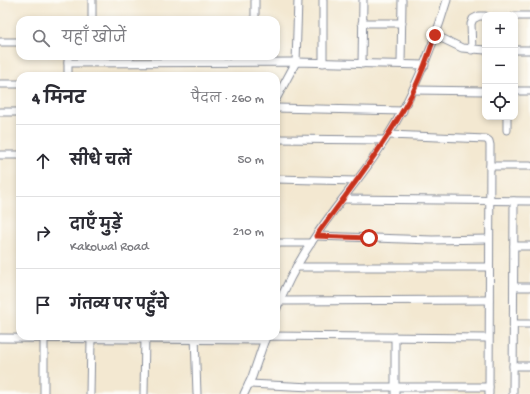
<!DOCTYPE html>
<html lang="hi">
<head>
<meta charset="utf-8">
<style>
	:root { --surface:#fff; --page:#f2f2f3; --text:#2b2b33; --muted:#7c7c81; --line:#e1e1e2 }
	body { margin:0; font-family:"Gochi Hand","Playpen Sans Deva",sans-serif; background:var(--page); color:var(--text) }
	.controls { position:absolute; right:12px; top:12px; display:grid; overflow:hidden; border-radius:8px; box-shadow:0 2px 6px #0003 }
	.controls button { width:36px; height:36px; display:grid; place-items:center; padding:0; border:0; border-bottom:1px solid var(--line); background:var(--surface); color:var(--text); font:20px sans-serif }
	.stop { position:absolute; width:12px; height:12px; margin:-9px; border:3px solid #c8321e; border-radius:50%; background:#fff }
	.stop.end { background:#c8321e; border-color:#fff; box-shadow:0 1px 4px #0008 }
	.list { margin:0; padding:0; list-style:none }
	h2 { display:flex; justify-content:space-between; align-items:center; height:52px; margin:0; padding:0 16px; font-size:17px }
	h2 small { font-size:13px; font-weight:400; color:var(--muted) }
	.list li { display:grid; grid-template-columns:26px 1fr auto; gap:12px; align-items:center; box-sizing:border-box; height:72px; padding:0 16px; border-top:1px solid var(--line) }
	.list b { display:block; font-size:15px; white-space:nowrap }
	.list p { margin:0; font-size:13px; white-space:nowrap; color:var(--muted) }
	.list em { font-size:13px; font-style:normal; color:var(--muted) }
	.icon { flex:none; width:22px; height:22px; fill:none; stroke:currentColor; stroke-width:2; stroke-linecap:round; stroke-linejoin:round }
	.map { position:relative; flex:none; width:530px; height:394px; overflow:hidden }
	.search { position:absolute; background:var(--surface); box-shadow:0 2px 6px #0003; left:16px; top:16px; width:264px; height:44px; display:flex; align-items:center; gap:10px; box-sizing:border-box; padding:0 14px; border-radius:12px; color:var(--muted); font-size:15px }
	.panel { position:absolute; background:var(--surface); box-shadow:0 2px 6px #0003; left:16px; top:72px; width:264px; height:268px; border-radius:12px }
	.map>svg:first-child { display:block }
</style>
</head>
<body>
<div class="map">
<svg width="530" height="394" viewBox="0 0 530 394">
	<rect width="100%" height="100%" fill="#fdfcf7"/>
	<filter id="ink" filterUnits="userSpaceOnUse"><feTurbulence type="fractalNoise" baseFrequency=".025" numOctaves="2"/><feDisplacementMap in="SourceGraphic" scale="8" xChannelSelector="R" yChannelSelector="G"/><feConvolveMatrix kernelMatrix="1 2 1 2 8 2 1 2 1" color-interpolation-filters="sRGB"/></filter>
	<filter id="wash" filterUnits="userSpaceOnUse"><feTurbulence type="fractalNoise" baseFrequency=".012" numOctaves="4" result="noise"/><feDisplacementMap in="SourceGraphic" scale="16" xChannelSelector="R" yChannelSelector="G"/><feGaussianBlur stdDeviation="0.9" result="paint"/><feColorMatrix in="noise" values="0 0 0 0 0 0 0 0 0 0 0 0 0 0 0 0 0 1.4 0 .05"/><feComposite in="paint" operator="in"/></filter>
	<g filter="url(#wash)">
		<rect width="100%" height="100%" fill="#f3e8d1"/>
	</g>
	<g filter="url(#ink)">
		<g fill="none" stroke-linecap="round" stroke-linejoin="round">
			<defs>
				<g id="street">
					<path d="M92,0v20"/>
					<path d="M323,0v63"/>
					<path d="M515,16h15"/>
					<path d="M255,20v-20"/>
					<path d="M362,23h40"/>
					<path d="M435,35l27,13 23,2"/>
					<path d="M0,42h20"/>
					<path d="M472,50l-1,-26 2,-5 6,-3h6"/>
					<path d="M515,50h15"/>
					<path d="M68,56v20"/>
					<path d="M68,63l228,-1 129,3"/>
					<path d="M362,64l1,-64"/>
					<path d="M401,64l1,-64"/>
					<path d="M0,84h20"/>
					<path d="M414,90l71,1"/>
					<path d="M515,91h15"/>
					<path d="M276,99l20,-37 2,-62"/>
					<path d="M276,108l127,3"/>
					<path d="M0,112h20"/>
					<path d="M507,117v13"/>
					<path d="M389,135l97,4 3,2 1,4 -1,249"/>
					<path d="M276,139l109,1"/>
					<path d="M0,155h20"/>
					<path d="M490,166h40"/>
					<path d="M276,179l80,2"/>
					<path d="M343,199l187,2"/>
					<path d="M316,236l116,4 57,-1"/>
					<path d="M276,243h35"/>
					<path d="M514,246h16"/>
					<path d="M296,267h193"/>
					<path d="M514,287h16"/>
					<path d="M280,301l209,-1"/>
					<path d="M276,310c9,-23 21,-46 35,-67 19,-30 43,-57 63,-86 34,-49 56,-100 73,-157"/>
					<path d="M514,324h16"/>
					<path d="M195,336l2,58"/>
					<path d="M395,337v57"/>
					<path d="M0,338l265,2"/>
					<path d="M513,366h17"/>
					<path d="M249,384l62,3h178"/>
					<path d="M44,394v-58"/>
					<path d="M90,394l1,-55"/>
					<path d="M144,394l1,-58"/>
					<path d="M244,394l8,-17 14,-41 222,2"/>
					<path d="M513,394l1,-193"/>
				</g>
			</defs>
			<use href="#street" stroke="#878c98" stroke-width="9"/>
			<use href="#street" stroke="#fff" stroke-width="7"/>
		</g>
	</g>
	<g fill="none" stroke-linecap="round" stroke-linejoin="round" filter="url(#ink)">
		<path stroke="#c8321e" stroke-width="5" d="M369,238l-53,-2c34,-47 70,-92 97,-144 9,-19 16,-38 22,-57"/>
	</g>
</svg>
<div class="controls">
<button>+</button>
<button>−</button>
<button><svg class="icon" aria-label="locate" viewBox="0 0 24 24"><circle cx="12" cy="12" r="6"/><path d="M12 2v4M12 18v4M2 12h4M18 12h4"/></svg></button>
</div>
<div class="stop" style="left:369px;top:238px"></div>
<div class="stop end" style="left:435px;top:35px"></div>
<div class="search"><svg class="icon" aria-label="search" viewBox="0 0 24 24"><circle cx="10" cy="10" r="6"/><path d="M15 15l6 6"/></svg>यहाँ खोजें</div>
<section class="panel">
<h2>4 मिनट<small>पैदल · 260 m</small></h2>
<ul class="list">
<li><svg class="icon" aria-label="ahead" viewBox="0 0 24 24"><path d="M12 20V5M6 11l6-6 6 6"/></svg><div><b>सीधे चलें</b></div><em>50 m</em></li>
<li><svg class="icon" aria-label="right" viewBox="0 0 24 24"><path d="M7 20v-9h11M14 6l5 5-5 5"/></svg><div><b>दाएँ मुड़ें</b><p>Kakowal Road</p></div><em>210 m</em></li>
<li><svg class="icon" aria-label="arrive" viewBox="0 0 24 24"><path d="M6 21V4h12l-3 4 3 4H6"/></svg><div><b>गंतव्य पर पहुँचे</b></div></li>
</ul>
</section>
</div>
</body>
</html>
